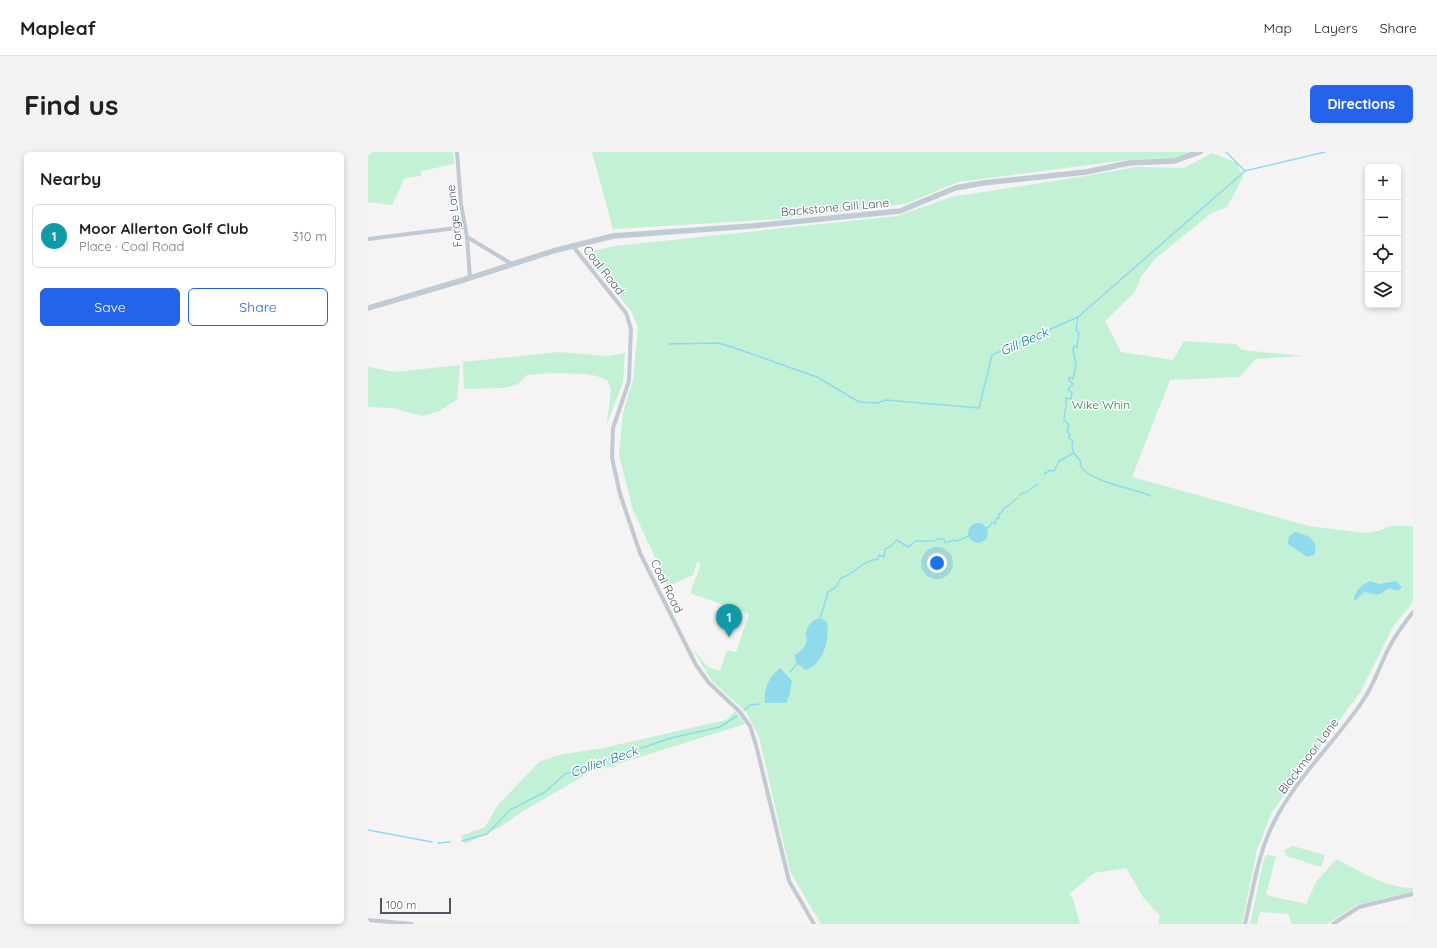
<!DOCTYPE html>
<html lang="en">
<head>
<meta charset="utf-8">
<style>
	:root { --surface:#fff; --page:#f2f2f2; --text:#202124; --muted:#757577; --line:#e0e0e0; --accent:#2563eb }
	body { margin:0; font-family:Quicksand,sans-serif; background:var(--page); color:var(--text) }
	.controls { position:absolute; right:12px; top:12px; display:grid; overflow:hidden; border-radius:6px; box-shadow:0 2px 6px #0003 }
	.controls button { width:36px; height:36px; display:grid; place-items:center; padding:0; border:0; border-bottom:1px solid var(--line); background:var(--surface); color:var(--text); font:20px sans-serif }
	.scale { position:absolute; left:12px; bottom:10px; width:71px; box-sizing:border-box; padding-left:4px; border:2px solid #4a5661; border-top:0; font-size:11px; line-height:14px; white-space:nowrap; color:#4a5661; -webkit-text-stroke:3px #fff; paint-order:stroke }
	.you { position:absolute; left:569px; top:411px; width:14px; height:14px; margin:-10px; border:3px solid #fff; border-radius:50%; background:#1a73e8; box-shadow:0 0 0 6px #1a73e833 }
	.badge { display:grid; place-items:center; width:26px; height:26px; border-radius:50%; background:var(--accent); color:#fff; font-size:13px; font-weight:700 }
	.pin { position:absolute; translate:-50% -33px; filter:drop-shadow(0 1px 2px #0008) }
	.pin::after { content:''; position:absolute; top:21px; width:14px; height:12px; background:inherit; clip-path:polygon(0 0,100% 0,50% 100%) }
	.list { margin:0; padding:0; list-style:none }
	h2 { display:flex; justify-content:space-between; align-items:center; height:52px; margin:0; padding:0 16px; font-size:17px }
	h2 small { font-size:13px; font-weight:400; color:var(--muted) }
	.list li { display:grid; grid-template-columns:26px 1fr auto; gap:12px; align-items:center; box-sizing:border-box; height:64px; margin:0 8px 8px; padding:0 8px; border:1px solid var(--line); border-radius:6px }
	.list b { display:block; font-size:15px; white-space:nowrap }
	.list p { margin:0; font-size:13px; white-space:nowrap; color:var(--muted) }
	.list em { font-size:13px; font-style:normal; color:var(--muted) }
	.actions { display:flex; gap:8px; padding:12px 16px }
	.actions a { flex:1; padding:9px 0; border:1px solid var(--accent); border-radius:6px; text-align:center; font-size:14px; color:var(--accent) }
	.actions .main { background:var(--accent); color:#fff }
	.icon { flex:none; width:22px; height:22px; fill:none; stroke:currentColor; stroke-width:2; stroke-linecap:round; stroke-linejoin:round }
	.map { position:relative; flex:none; width:1045px; height:772px; overflow:hidden; border-radius:6px }
	header { display:flex; align-items:center; gap:24px; box-sizing:border-box; height:56px; padding:0 20px; background:var(--surface); border-bottom:1px solid var(--line) }
	header strong { font-size:19px }
	nav { display:flex; gap:22px; margin-inline-start:auto; font-size:14px }
	.intro { display:flex; align-items:center; justify-content:space-between; box-sizing:border-box; height:96px; padding:0 24px }
	h1 { margin:0; font-size:28px }
	.button { padding:10px 18px; border-radius:6px; background:var(--accent); color:#fff; font-size:14px; font-weight:700 }
	main { display:flex; gap:24px; padding:0 24px }
	aside { flex:1; background:var(--surface); border-radius:6px; box-shadow:0 2px 6px #0003 }
	.map>svg:first-child { display:block }
</style>
</head>
<body>
<header>
<strong>Mapleaf</strong>
<nav><a>Map</a><a>Layers</a><a>Share</a></nav>
</header>
<div class="intro"><h1>Find us</h1><a class="button">Directions</a></div>
<main>
<aside>
<h2>Nearby<small></small></h2>
<ul class="list">
<li><span class="badge" style="background:#0f9aa8">1</span><div><b>Moor Allerton Golf Club</b><p>Place · Coal Road</p></div><em>310 m</em></li>
</ul>
<div class="actions"><a class="main">Save</a><a>Share</a></div>
</aside>
<div class="map">
<svg width="1045" height="772" viewBox="0 0 1045 772">
	<rect width="100%" height="100%" fill="#f5f3f3"/>
	<g fill="#c3f1d5">
		<path d="M0,0h85l1,12 -33,7v5l-16,2 -13,27 -24,-3z"/>
		<path d="M224,0h601l-16,7 -50,1 -169,22 -53,22 -126,15 -166,10z"/>
		<path d="M844,1l25,10 6,14 -16,30 -17,7 -55,45 -14,18 -7,16 -29,28 16,31 52,8 11,-19 52,3 6,6 61,6 -47,3 -17,18 -69,3 -38,97 177,49 55,7 14,-2 12,-5h23v76l-20,25 -32,64 -89,121 -15,38 -15,74h-84l2,-8 -17,-19 -17,-29 -32,5 -25,21 4,5 7,25h-259l-31,-53 -31,-134 -13,-25 -34,-31 -20,-33 16,19 12,4 7,-21 9,2 13,-38 -59,-21 11,-29 -4,-2 -4,13 -25,11 -35,-76 -14,-55 4,-42 10,-33 5,-53 -7,-16 -47,-58 31,-7 282,-30 54,-19 135,-21 50,-9 48,1z"/>
		<path d="M191,200l48,4 18,-3 -2,29 -16,42 4,-34 -3,-9 -11,-5 -12,-2 -30,-1 -28,2 -10,10 -15,3 -38,1 -1,-27z"/>
		<path d="M92,213l-3,35 -18,11 -16,5 -31,-8 -24,-1v-40l28,5z"/>
		<path d="M367,559l10,13 -156,49 -64,37 -25,17 -35,17 -4,-8 24,-9 13,-22 41,-43 20,-7 44,-7 123,-28z"/>
		<path d="M925,694l32,9 -4,12 -34,-11 -3,-6z"/>
		<path d="M899,703l9,1 -10,39 40,9 10,-22 20,-23c21,11 53,30 77,29v4l-56,13 -30,19h-35l-4,-10 -28,-2 -3,12h-7l14,-66z"/>
	</g>
	<g fill="#90daee">
		<circle cx="610" cy="381" r="10"/>
		<path d="M928,380c12,3 24,9 18,23l-7,2 -19,-13c0,-7 1,-9 8,-12z"/>
		<path d="M1002,429l9,3 17,-3 6,6 -4,4 -9,-3 -11,7 -13,-3 -11,9c-1,-8 8,-17 16,-20z"/>
		<path d="M452,466l7,4c3,18 -3,40 -21,48l-10,-7 -1,-8c5,-3 12,-9 12,-15 0,-2 -1,-4 -1,-6 0,-8 7,-15 14,-16z"/>
		<path d="M412,516l12,13 -3,16 -3,6h-21c-2,-14 4,-26 15,-35z"/>
	</g>
	<g fill="none" stroke-linecap="round" stroke-linejoin="round">
		<g stroke="#90daee" stroke-width="1.5">
			<path d="M858,0l19,19"/>
			<path d="M301,192l49,-1 11,3 88,31 42,25 18,1 9,-3 93,8 13,-53 86,-38 167,-146 80,-19"/>
			<path d="M706,301l7,9 -1,3c10,18 54,23 71,31"/>
			<path d="M676,322l7,-4 3,1 5,-10 15,-8 -2,-6 1,-6 -4,-3 1,-3 -3,-4 2,-6 -5,-5 2,-15v-7l5,1 1,-6 -4,-4 5,-5 -5,-5 2,-2 3,2 3,-14 -3,-15 1,-4 3,1 2,-14 -3,-3 2,-13"/>
			<path d="M652,343l2,-2h3l13,-9"/>
			<path d="M617,377l5,-3 2,-4 3,2 1,-5 3,-1v-4l3,-2 1,-3 5,-3 9,-8"/>
			<path d="M452,467l8,-27 8,-5 5,-9c16,-5 19,-17 37,-19l1,-4 5,2 1,-8 5,-2 7,-7 11,7 8,-6h18l3,-2h7l1,4 8,-3 4,1 12,-5"/>
			<path d="M422,520l8,-9"/>
			<path d="M376,558l6,-5 9,-1"/>
			<path d="M0,678l64,12"/>
			<path d="M94,689l25,-7 23,-24 35,-18 20,-18 106,-36 49,-11 17,-11"/>
			<path d="M70,691l12,-1"/>
		</g>
		<g stroke="#c1cad2" stroke-width="4">
			<path d="M89,0l4,52 6,33 3,41"/>
			<path d="M99,85l45,27"/>
			<path d="M0,87l96,-12"/>
			<path d="M204,93l54,68 5,16 -2,52 -16,47 -1,30 8,36 20,59 56,112 13,18 30,28 11,15 6,19 33,136 25,43"/>
			<path d="M0,768l44,4"/>
			<path d="M877,772c8,-34 13,-71 29,-102 22,-44 61,-80 88,-120 10,-14 15,-29 22,-44 7,-17 18,-32 29,-46"/>
			<path d="M965,772l26,-17 54,-13"/>
		</g>
		<path stroke="#c1cbd6" stroke-width="5.5" d="M0,156l102,-30 83,-27 60,-15 138,-10 149,-15 55,-23 28,-5 103,-11 43,-9 45,-2 26,-9"/>
	</g>
	<g text-anchor="middle" dominant-baseline="central" stroke-width="3" stroke-linejoin="round" paint-order="stroke">
		<g font-size="12" fill="#4a5661" stroke="#fff">
			<text transform="translate(467 55) rotate(-5)">Backstone Gill Lane</text>
			<text transform="translate(86 64) rotate(-97)">Forge Lane</text>
			<text transform="translate(236 118) rotate(52)">Coal Road</text>
			<text transform="translate(299 434) rotate(64)">Coal Road</text>
			<text transform="translate(940 604) rotate(-53)">Blackmoor Lane</text>
		</g>
		<g font-size="12" fill="#17864f" stroke="#fff">
			<text x="733" y="252">Wike Whin</text>
		</g>
		<g font-size="13" font-style="italic" fill="#0c7c9b" stroke="#fff">
			<text transform="translate(656 189) rotate(-24)">Gill Beck</text>
			<text transform="translate(236 609) rotate(-19)">Collier Beck</text>
		</g>
	</g>
</svg>
<div class="controls">
<button>+</button>
<button>−</button>
<button><svg class="icon" aria-label="locate" viewBox="0 0 24 24"><circle cx="12" cy="12" r="6"/><path d="M12 2v4M12 18v4M2 12h4M18 12h4"/></svg></button>
<button><svg class="icon" aria-label="layers" viewBox="0 0 24 24"><path d="M12 4l9 5-9 5-9-5zM3 14l9 5 9-5"/></svg></button>
</div>
<div class="scale">100 m</div>
<div class="you"></div>
<div class="pin badge" style="left:361px;top:485px;background:#0f9aa8">1</div>
</div>
</main>
</body>
</html>
